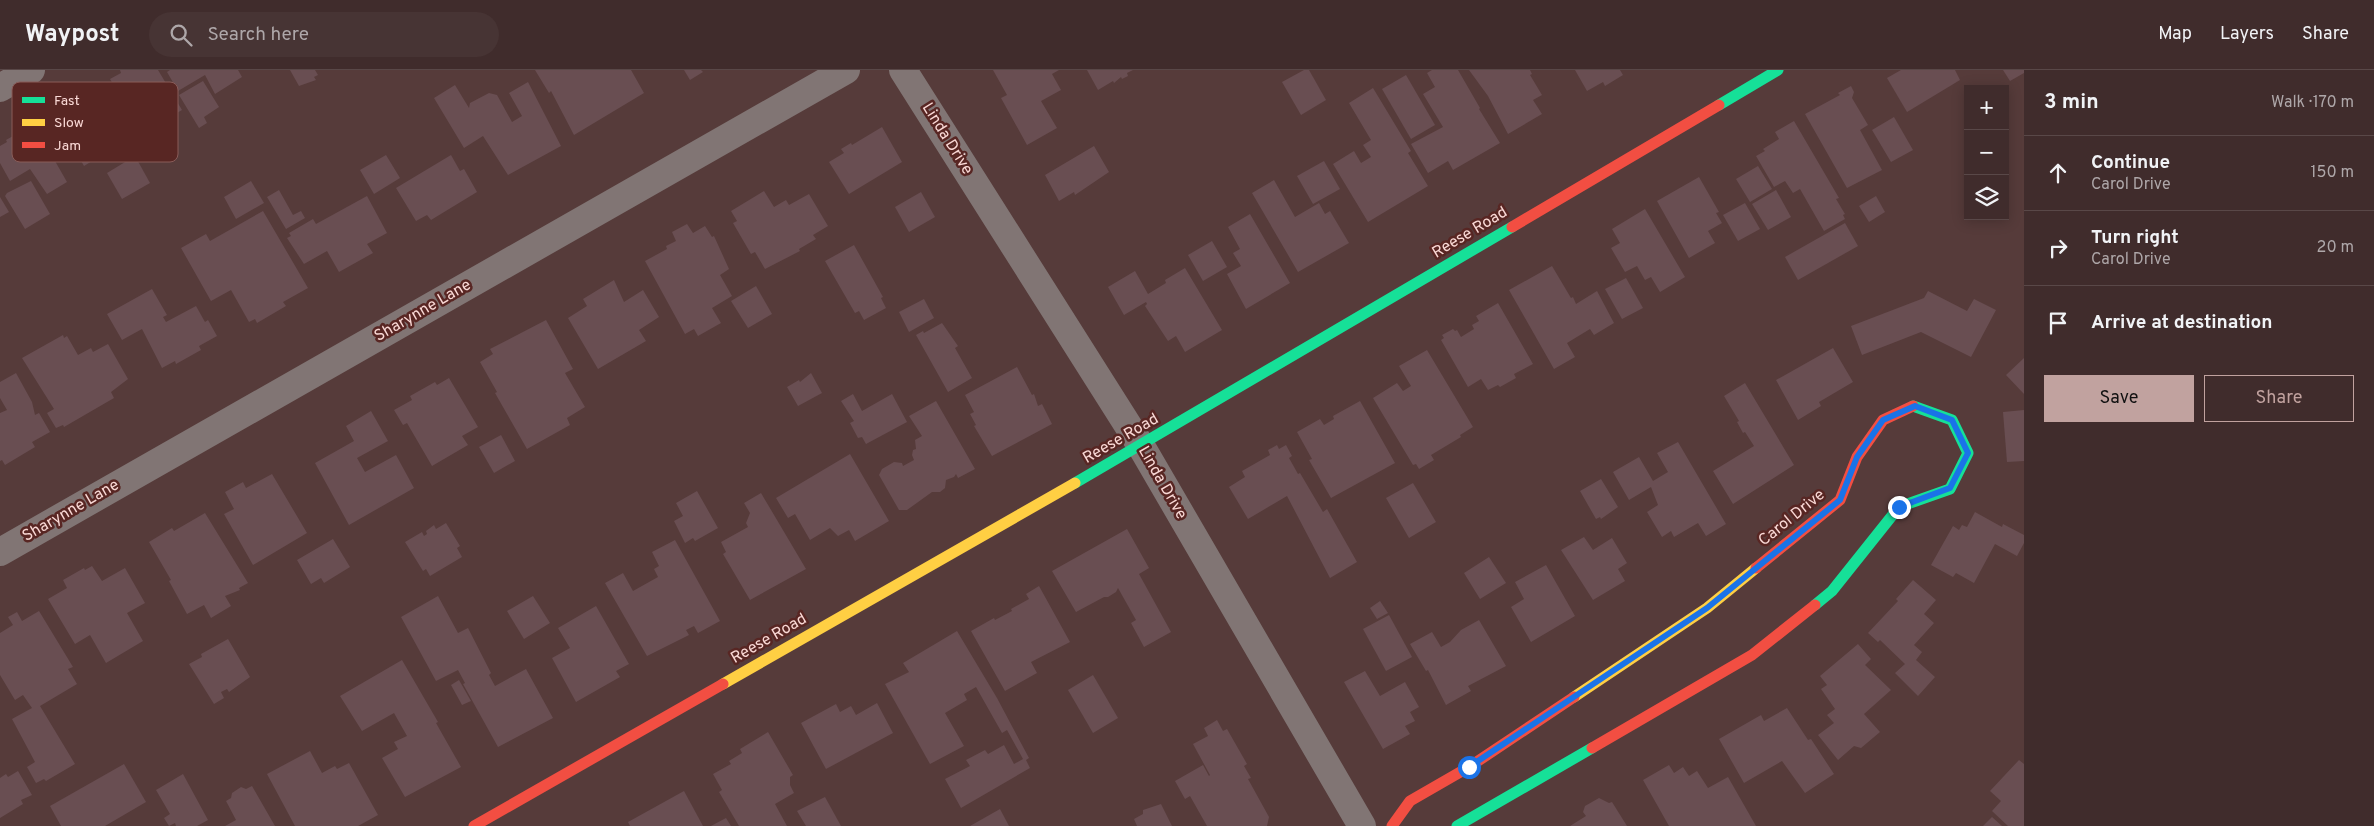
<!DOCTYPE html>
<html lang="en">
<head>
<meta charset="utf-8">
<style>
	:root { --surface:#402c2c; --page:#473434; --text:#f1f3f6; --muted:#aea7a9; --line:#594848; --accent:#c1a29f }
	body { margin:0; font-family:Overpass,sans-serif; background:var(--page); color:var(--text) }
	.controls { position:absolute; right:15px; top:15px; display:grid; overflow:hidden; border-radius:0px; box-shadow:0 2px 12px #0003 }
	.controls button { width:45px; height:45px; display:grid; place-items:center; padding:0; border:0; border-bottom:1px solid var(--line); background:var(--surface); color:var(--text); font:25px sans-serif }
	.stop { position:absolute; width:15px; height:15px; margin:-11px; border:4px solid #1a73e8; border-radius:50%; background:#fff }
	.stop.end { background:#1a73e8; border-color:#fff; box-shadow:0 1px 5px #0008 }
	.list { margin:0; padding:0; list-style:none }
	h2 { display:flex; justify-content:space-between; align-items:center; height:65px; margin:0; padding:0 20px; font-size:21px }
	h2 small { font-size:16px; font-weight:400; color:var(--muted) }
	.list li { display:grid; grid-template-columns:32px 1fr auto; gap:15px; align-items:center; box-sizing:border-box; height:75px; padding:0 20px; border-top:1px solid var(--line) }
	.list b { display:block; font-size:19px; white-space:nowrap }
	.list p { margin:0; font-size:16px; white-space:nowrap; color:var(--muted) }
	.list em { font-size:16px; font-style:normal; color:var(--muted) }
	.actions { display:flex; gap:10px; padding:15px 20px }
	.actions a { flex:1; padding:11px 0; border:1px solid var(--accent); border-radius:0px; text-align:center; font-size:18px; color:var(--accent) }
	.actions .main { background:var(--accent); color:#111 }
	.icon { flex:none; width:28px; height:28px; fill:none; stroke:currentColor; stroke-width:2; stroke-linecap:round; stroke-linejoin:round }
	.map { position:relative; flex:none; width:2024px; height:756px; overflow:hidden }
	header { display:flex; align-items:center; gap:30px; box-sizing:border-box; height:70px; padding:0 25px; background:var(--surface); border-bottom:1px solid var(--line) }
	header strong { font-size:24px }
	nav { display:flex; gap:28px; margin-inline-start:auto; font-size:18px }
	.search { width:350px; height:45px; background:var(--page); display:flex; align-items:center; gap:12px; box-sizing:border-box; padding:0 18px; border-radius:28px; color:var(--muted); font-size:19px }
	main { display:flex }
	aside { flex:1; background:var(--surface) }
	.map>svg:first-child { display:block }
</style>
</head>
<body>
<header>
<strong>Waypost</strong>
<div class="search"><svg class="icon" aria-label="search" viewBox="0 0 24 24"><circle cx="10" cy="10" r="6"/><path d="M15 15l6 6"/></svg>Search here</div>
<nav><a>Map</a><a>Layers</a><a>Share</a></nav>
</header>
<main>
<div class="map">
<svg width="2024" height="756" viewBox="0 0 2024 756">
	<rect width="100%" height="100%" fill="#563b3a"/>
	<g fill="#694e52">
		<path d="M120,0h38l24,40 -27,16 -10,-17 -14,6 -21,-36 11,-6z"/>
		<path d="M170,0h68l4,7 -27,17 -10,-19 -27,16 -11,-19z"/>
		<path d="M290,0h25l3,5 -4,2 2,3 -17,6z"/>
		<path d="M535,0h96l13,23 -70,42 -23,-44 -2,2z"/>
		<path d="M684,0h17l2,2 -13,8z"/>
		<path d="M993,0h66l-7,4 9,16 -20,11 16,27 -30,17 -26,-47 6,-3z"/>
		<path d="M1087,0h46l-6,3 1,3 -6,3 -1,-2 -7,6 -1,-2 -15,9z"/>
		<path d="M1304,0h5l17,30 -25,15 -19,-33z"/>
		<path d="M1432,0h26l22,38 -1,1 21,34 -47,27 -5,-9 -20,12 -17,-29 32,-17 -20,-33 12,-7 -8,-14z"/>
		<path d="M1469,0h61l2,4 -2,1 12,20 -9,5 9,14 -34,20 -20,-38z"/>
		<path d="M1575,0h45l3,5 -18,11 -2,-4 -16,9z"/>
		<path d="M1901,0h54l5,10 -53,32 -20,-34z"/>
		<path d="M2003,0h21v3l-14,8z"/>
		<path d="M1406,5l29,50 -24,14 -29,-50z"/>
		<path d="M203,11l16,26 -15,10 3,6 -8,5 -20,-33z"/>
		<path d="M528,12l33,64 -53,29 -25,-39 -19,12 -30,-50 21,-13 14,23 1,-5 19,-10 8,2 15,27 10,-6 -13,-23z"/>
		<path d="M1851,16l3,6 -2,6 16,27 -8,5 22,40 -35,18 -42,-74 35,-19 -2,-2z"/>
		<path d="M90,18l22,38 -12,6 10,18 -26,16 -32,-56z"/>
		<path d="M1373,18l38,63 -3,2 20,33 -60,36 -35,-58 21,-13 7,12 10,-6 -8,-12 8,-5 -22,-37z"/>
		<path d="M1894,47l19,33 -22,12 -19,-32z"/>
		<path d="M1794,51l45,77 -3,1 9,15 -2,1 2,4 -21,12 -24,-42 -7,4 -8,-12 -11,6 -18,-31 9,-5 -2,-2 16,-10 -4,-7z"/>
		<path d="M35,56l32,56 -20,12 -17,-25 -20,12 -10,-18v-17l7,-4 -1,-2 7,-4 1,2z"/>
		<path d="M882,57l20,35 -53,32 -20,-32 15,-9 -3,-4 10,-6 1,2z"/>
		<path d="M1094,76l15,26 -34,23 -1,-3 -15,9 -14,-26z"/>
		<path d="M386,85l14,23 -26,16 -14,-24z"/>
		<path d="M451,85l9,16 4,-2 13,23 -46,28 -4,-5 -11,6 -20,-33z"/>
		<path d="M135,86l15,27 -28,16 -15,-26z"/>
		<path d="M1324,91l16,28 -27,15 -16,-28z"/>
		<path d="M1758,96l14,23 -22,13 -14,-23z"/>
		<path d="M1699,107l20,35 -3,1 6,10 -14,8 7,12 -26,15 -32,-57z"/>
		<path d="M1274,110l21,37 24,-14 6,11 5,-3 19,32 -51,29 -46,-79z"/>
		<path d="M31,111l19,33 -25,15 -20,-33 2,-3z"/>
		<path d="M251,111l13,22 -28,16 -12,-22z"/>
		<path d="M279,120l14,25 8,-4 4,7 -19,11 -19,-32z"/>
		<path d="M1776,120l15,27 -23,13 -16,-26z"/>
		<path d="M764,121l10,16 12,-7 3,5 20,-11 19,32 -15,9 3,4 -17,10 1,2 -35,18 -10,-17 -4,2 -18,-31 4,-2 -6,-10z"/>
		<path d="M921,122l14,25 -26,15 -14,-25z"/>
		<path d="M367,126l20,37 -20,11 6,9 -34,19 -12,-21 -23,13 -17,-26 4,-2 -2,-3 24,-14 3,5z"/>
		<path d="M1876,126l9,16 -16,10 -10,-16z"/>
		<path d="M0,127l9,15 -9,5z"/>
		<path d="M1745,133l15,26 -22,12 -15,-26z"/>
		<path d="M1645,139l40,68 -25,15 -9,-15 -6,3 -8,-14 -12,6 -14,-24 9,-5 -8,-14z"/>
		<path d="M263,141l45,77 -25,14 3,4 -29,17 -2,-4 -6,3 -18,-32 -20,11 -30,-53 25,-14 4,7z"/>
		<path d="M1250,144l40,69 -44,26 -19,-35 14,-8 -8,-13 7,-4 -12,-22z"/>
		<path d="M1845,153l13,23 -60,34 -13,-23z"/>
		<path d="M687,154l6,9 12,-7 7,11 2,-1 15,33 -9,6 12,21 -20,12 9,15 -23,13 -4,-7 -9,5 -40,-73 22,-12 -1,-3 10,-5 -4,-9z"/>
		<path d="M1212,171l15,26 -24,14 -15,-26z"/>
		<path d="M854,175l29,52 -2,1 5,10 -22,12 -5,-9 -4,2 -30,-52z"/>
		<path d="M1552,196l19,32 2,-1 3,7 21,-13 17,32 -20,12 -4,-6 -23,14 8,14 -21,12 -45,-79z"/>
		<path d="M1185,198l37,62 -37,22 -9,-16 -8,5 -23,-35 2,-2 -1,-2 -22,13 -16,-28 27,-16 13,23 18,-11 -1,-3z"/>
		<path d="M1626,208l17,30 -21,11 -17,-30z"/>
		<path d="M614,210l10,22 19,-12 16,27 -20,13 7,11 -48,28 -30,-51 19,-12 -4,-7z"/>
		<path d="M756,216l16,28 -24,14 -17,-27z"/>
		<path d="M152,219l15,26 -4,2 3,5 30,-16 9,16 3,-2 9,16 -18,10 2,4 -25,14 -1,-3 -13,7 -20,-39 -20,11 -15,-26z"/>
		<path d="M1928,221l39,20 7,-12 22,11 -25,47 -50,-25 -59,23 -11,-29 73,-28z"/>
		<path d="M924,229l10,19 -25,14 -10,-20z"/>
		<path d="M1498,233l35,61 -19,10 2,4 -16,9 -2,-2 -10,5 -7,-11 -13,8 -27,-47 3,-2 -2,-3 11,-6 2,2 2,-1 4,7 13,-8 -2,-4 7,-4 -3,-5z"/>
		<path d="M546,250l27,49 -8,4 20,34 -18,11 3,7 -43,24 -32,-56 2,-1 -17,-30 13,-8 -3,-5z"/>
		<path d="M942,253l16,23 -3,2 17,30 -24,14 -32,-57 7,-4 1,2z"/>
		<path d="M63,265l1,3 3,-2 11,19 13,-7 2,4 15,-8 20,35 -17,13 3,6 -50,29 -1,-2 -7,3 -9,-15 7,-4 -32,-51z"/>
		<path d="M1833,278l20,34 -34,20 2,4 -23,14 -22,-40z"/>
		<path d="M1427,280l46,77 -13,8 1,2 -30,18 3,5 -15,9 -3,-5 -3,1 -40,-67 24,-15 6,8 8,-5 -12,-20z"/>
		<path d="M2024,288v36l-18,-19z"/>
		<path d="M1017,297l15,28 2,-1 4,12 4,-2 10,20 -60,32 -18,-30 2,-1 -6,-11 4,-2 -9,-17z"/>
		<path d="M16,303l16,29 3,13 4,-2 11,19 -18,10 3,5 -30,18 -3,-5 -2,1v-48l7,-3 -7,-12v-16z"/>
		<path d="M811,303l11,20 -24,13 -11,-19 12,-7 1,2z"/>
		<path d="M449,308l29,49 -16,9 6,9 -36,21 -25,-43 -4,2 -9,-15 18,-10 -2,-4 25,-14 2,3z"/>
		<path d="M1745,313l49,82 -61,39 -20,-33 41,-25 -9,-14 -2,1 -6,-11 2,-1 -15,-25z"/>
		<path d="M853,324l9,17 30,-17 15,28 -41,22 -4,-7 -4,1 -8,-15 4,-2 -13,-20z"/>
		<path d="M936,331l39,68 -17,9 -2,-4 -2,3 -8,3 -1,8 -5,4h-8l-25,18h-8l-20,-35 3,-6 12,-7 8,1 1,3 11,-6 -2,-5 1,-5 3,-1 -1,-9 7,-4 -13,-20z"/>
		<path d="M1360,331l35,62 -64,35 -22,-38 3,-1 -15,-27 23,-13 4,6 10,-6 -1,-3z"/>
		<path d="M2024,340v51l-17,1 -4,-50z"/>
		<path d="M371,341l17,30 -31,17 8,14 31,-17 18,33 -65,37 -34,-62 39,-22 -8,-15z"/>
		<path d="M501,365l14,26 -21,12 -15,-26z"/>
		<path d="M1678,372l48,82 -20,12 -8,-13 -24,14 -3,-6 -9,6 -15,-25 11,-7 -7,-18 -22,13 -16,-28 26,-15 14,24 15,-9 -11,-19z"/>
		<path d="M1277,375l2,4 7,-4 6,11 -3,2 9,16 2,-1 23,39 4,-3 30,53 -27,16 -43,-82 -39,23 -19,-32 16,-10 -3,-6 28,-16 -2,-5z"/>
		<path d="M850,384l39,67 -34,20 -6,-11 -11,6 -8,-8 -20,12 -15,-26 -7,4 -12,-20z"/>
		<path d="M272,404l35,59 -54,32 -29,-51 10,-5 -9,-17 18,-10 3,6z"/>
		<path d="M1601,409l17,28 -17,12 -1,-2 -4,2 -16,-28z"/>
		<path d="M1413,413l23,39 -27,16 -23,-40z"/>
		<path d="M697,421l21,37 -23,13 -2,-3 -8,5 -11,-22 9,-5 -7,-13z"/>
		<path d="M761,423l45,76 -56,31 -27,-46 3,-2 -5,-10 27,-15 -2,-4 4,-10 -6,-10z"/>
		<path d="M1975,442l27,15 1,-3 21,11v8l-7,13 -22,-12 -21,39 -18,-10 -3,4 -22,-12 22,-39 6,4 3,-5 5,2z"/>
		<path d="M205,443l43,70 -9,5 1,2 -15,6 6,10 -20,12 -7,-13 -17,9 -18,-33 2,-1 -22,-38 23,-14 2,3z"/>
		<path d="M446,453l14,23 -3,2 5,9 -32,19 -4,-7 -3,2 -18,-29 17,-10 2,4 3,-2 -1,-3 8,-6 2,4z"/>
		<path d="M1127,459l22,39 -10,6 32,58 -27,15 -13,-24 5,-3 -18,-32 -2,4 -8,5h-4l-28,15 -24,-41z"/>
		<path d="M1584,467l9,13 19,-12 15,25 -9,6 7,12 -32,19 -32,-50z"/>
		<path d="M333,469l17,28 -26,16 -3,-5 -10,6 -14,-24z"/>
		<path d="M675,470l45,81 -22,12 -4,-7 -8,4 3,5 -42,21 -42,-73 18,-10 10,18 25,-14 -4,-8 5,-3 -7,-14z"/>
		<path d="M1489,487l17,26 -26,16 -16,-26z"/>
		<path d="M1546,495l29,51 -44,26 -20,-35 13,-8 -9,-17z"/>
		<path d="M92,496l10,15 23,-13 20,35 -18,10 16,28 -37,22 -16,-28 -15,9 -27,-45 19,-11 -4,-8 21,-12 1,2z"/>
		<path d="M1913,510l23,20 -12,14 10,9 -20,22 8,7 -6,8 19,17 -17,19 -23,-23 10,-9 -25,-24 -2,2 -10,-9 30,-32 -2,-2z"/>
		<path d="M1039,516l31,56 -39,20 6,11 -32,18 -34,-60 23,-13 1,2 17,-9 -1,-2 18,-10 -3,-5z"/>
		<path d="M438,526l20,37 10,-5 23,45 -2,2 6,11 31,-17 27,49 -55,29 -35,-63 2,-1 -7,-13 -22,11 -35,-64z"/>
		<path d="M533,526l17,27 -26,16 -17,-28z"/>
		<path d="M1380,531l8,12 -11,6 -7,-11z"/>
		<path d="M596,536l33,58 -13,7 4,6 -44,25 -24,-44 18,-10 -12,-20z"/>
		<path d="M39,541l34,56 -5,2 9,15 -37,22 35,58 -29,17 -2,-2 -8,4 -9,-16 8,-5 -23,-43 20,-11 -9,-13 -8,5 -15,-25v-42l13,-8 -5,-8 9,-5 5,9z"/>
		<path d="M1389,545l23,42 -26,14 -23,-42z"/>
		<path d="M1479,550l27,46 -38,20 3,5 -25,14 -18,-35 -2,1 -16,-27 22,-12 9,15 9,-5 11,-12z"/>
		<path d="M957,561l40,67 32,60 -3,2 4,8 -69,40 -16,-29 25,-13 -4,-6 19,-10 3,4 16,-9 10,19 9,-5 -16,-29 -5,3 -26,-46 -12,7 3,6 -22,13 19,33 -34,18 -45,-80 24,-12 -6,-9z"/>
		<path d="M228,569l22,38 -21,15 -2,-3 -6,3 3,6 -10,6 -25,-40 13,-7 -1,-3z"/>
		<path d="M1858,574l13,15 -6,6 26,25 -27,24 16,18 -19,16 -7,-2 -16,14 -20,-25 16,-12 -7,-8 8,-6 -14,-20 6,-4 -7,-9z"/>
		<path d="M402,590l36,62 -2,1 25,44 -56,30 -23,-39 16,-9 -4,-7 13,-6 -13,-23 -32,18 -22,-35z"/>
		<path d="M1365,601l15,25 25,-14 14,25 -9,5 5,9 -10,5 5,8 -27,15 -39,-67z"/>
		<path d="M1093,605l25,43 -25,15 -25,-43z"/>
		<path d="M459,610l12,21 -9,4 -11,-20z"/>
		<path d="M877,633l16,30 -67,36 -25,-46 35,-19 4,8 11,-6 5,9z"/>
		<path d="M1787,638l21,32 3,-1 23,35 -29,19 -23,-32 -38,22 -25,-44 42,-24 3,6z"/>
		<path d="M1217,650l6,11 4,-2 20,35 -3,2 7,12 -3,1 21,38 -2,9h-60l-17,-30 -5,3 -10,-18 28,-16 6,11 1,-1 -17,-31 15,-8 -4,-8z"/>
		<path d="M768,662l25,43 -3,2v8l4,8 -19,11 12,22h-48l-20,-34 3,-2 -9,-16 18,-10 -2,-3 13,-8 -2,-4z"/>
		<path d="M310,681l12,22 13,-7 2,3 12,-6 29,52 -20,11h-63l-28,-52z"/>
		<path d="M2019,690l5,4v62h-16l-16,-15 9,-10 -11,-10z"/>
		<path d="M124,694l22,38 -41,24h-44l-11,-20z"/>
		<path d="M1669,695l5,8 9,-6 6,9 8,-5 11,17 20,-11 28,49h-87l-26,-46z"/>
		<path d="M18,701l14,24 -11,5 2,4 -23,14v-40l6,-4 2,3z"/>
		<path d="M183,704l25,46 -11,6h-21l-1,-3 -6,3 -5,-8 6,-4 -14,-24z"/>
		<path d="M252,716l23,40h-50l11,-6 -10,-19 5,-3 1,-5 9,-6 5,2z"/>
		<path d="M684,721l19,35h-73l-2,-4z"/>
		<path d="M825,727l16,29h-35l-9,-15z"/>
		<path d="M1599,728l10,5 3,-1 15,24h-57l16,-10 -3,-4 2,-6z"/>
		<path d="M1161,734l11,22h-35l-3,-7 9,-5v-4z"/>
		<path d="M1000,739l9,17h-39z"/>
		<path d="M1992,747l10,9h-19z"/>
		<path d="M726,748l5,8h-20z"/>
	</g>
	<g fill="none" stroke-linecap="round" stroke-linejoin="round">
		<g stroke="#817574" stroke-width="28">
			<path d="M903,0l238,376 221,380"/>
			<path d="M0,18l31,-18"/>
			<path d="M0,482l846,-482"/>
		</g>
		<g stroke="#16e098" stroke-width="11">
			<path d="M1719,35l59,-35"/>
			<path d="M1075,413l437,-256"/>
			<path d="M1815,535l17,-14 67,-84 51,-18 18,-36 -16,-33 -39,-14"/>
			<path d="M1457,756l135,-78"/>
		</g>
		<g stroke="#ffcf43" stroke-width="11">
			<path d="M723,614l352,-201"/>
			<path d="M1574,627l133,-89 49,-40"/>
		</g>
		<g stroke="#f24e42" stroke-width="11">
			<path d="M1512,157l207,-122"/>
			<path d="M1756,498l84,-68 17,-43 26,-37 30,-14"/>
			<path d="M1592,678l160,-93 63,-50"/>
			<path d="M474,756l249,-142"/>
			<path d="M1392,756l18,-25 59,-34 105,-70"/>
		</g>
	</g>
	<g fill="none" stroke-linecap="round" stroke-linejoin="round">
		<path stroke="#1a73e8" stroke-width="6" d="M1469,697l238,-159 133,-108 17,-43 26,-37 32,-14 37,14 16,33 -18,35 -51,19"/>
	</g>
	<g text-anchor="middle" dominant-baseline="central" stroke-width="5" stroke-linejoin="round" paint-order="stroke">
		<g font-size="16" fill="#fad9d6" stroke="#582623">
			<text transform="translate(947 69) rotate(58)">Linda Drive</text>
			<text transform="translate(1470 163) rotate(-31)">Reese Road</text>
			<text transform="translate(423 241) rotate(-30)">Sharynne Lane</text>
			<text transform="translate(1121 369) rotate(-30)">Reese Road</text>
			<text transform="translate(1162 413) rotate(60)">Linda Drive</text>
			<text transform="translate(71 441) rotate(-30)">Sharynne Lane</text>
			<text transform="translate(1792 448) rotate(-39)">Carol Drive</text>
			<text transform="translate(769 569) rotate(-30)">Reese Road</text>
		</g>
	</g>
	<rect x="12" y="12" width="166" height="80" rx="8" fill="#582623" stroke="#895c59" stroke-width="1"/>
	<rect x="22" y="27" width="23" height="6" fill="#16e098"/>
	<rect x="22" y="49" width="23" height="7" fill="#ffcf43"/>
	<rect x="22" y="72" width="23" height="6" fill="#f24e42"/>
	<g font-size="14" fill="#fad9d6">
		<text x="54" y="35">Fast</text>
		<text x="54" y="57">Slow</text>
		<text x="54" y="80">Jam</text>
	</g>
</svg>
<div class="controls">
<button>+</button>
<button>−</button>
<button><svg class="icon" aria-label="layers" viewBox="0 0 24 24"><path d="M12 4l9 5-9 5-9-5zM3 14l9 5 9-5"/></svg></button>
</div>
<div class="stop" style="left:1469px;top:697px"></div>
<div class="stop end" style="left:1899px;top:437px"></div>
</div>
<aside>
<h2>3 min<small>Walk · 170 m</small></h2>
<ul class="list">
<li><svg class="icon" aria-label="ahead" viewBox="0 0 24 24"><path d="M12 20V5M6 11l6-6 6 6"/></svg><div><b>Continue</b><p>Carol Drive</p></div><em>150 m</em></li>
<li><svg class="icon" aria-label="right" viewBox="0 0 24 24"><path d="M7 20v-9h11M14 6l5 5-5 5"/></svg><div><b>Turn right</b><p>Carol Drive</p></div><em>20 m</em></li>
<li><svg class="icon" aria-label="arrive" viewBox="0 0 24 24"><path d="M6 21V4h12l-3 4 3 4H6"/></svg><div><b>Arrive at destination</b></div></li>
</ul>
<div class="actions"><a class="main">Save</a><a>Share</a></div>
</aside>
</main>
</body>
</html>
